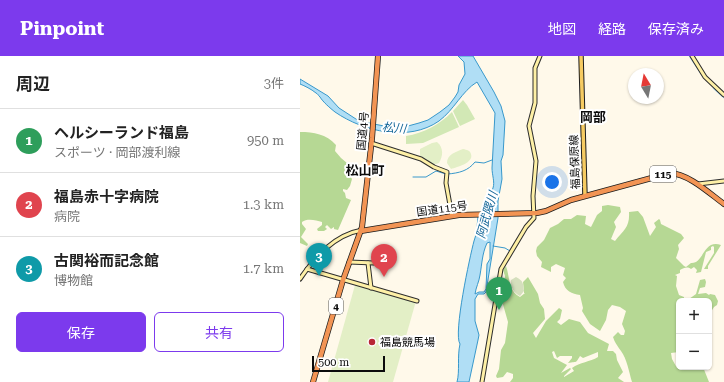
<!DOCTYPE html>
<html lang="ja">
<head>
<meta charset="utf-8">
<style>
	:root { --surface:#fff; --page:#f2f2f2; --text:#222; --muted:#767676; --line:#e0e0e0; --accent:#7c3aed }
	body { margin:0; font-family:"Roboto Serif","Noto Sans JP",serif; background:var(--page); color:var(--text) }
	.controls { position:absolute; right:12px; bottom:12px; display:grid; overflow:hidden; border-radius:6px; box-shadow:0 1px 3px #0004 }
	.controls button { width:36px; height:36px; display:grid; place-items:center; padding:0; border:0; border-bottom:1px solid var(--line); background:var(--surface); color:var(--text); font:20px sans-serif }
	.compass { position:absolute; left:328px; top:12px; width:36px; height:36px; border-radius:50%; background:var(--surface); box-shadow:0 1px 3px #0004; rotate:350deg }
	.scale { position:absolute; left:12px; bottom:10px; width:73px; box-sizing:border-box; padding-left:4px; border:2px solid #0b0b0b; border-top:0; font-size:11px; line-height:14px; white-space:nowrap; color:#0b0b0b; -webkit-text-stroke:3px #fff; paint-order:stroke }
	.you { position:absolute; left:252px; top:126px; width:14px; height:14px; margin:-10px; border:3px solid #fff; border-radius:50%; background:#1a73e8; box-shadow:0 0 0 6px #1a73e833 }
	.badge { display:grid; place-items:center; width:26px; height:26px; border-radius:50%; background:var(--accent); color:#fff; font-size:13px; font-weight:700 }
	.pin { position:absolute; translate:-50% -33px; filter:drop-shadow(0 1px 2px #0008) }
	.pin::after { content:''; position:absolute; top:21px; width:14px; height:12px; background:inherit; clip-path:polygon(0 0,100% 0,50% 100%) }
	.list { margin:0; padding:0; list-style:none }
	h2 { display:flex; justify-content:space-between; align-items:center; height:52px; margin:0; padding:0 16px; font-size:17px }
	h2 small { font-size:13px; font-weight:400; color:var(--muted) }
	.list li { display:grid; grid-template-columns:26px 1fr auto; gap:12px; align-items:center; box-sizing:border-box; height:64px; padding:0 16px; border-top:1px solid var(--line) }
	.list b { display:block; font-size:15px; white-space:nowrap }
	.list p { margin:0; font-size:13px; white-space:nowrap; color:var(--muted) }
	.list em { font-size:13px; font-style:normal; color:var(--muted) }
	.actions { display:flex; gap:8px; padding:12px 16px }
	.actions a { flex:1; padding:9px 0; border:1px solid var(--accent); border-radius:6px; text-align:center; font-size:14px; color:var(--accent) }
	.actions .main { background:var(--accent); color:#fff }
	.map { position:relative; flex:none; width:424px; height:326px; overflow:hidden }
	header { display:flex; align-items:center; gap:24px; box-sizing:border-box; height:56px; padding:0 20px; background:var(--accent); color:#fff }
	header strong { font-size:19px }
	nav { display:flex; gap:22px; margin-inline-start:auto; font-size:14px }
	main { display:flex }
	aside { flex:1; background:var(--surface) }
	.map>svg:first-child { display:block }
</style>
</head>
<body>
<header>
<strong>Pinpoint</strong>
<nav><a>地図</a><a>経路</a><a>保存済み</a></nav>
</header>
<main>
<aside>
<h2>周辺<small>3件</small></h2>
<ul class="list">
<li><span class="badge" style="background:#2e9e5b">1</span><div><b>ヘルシーランド福島</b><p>スポーツ · 岡部渡利線</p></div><em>950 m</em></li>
<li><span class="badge" style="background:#e0444e">2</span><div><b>福島赤十字病院</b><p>病院</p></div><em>1.3 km</em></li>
<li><span class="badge" style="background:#0f9aa8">3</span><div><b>古関裕而記念館</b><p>博物館</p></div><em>1.7 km</em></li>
</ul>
<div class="actions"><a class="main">保存</a><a>共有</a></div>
</aside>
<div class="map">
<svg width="424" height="326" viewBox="0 0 424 326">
	<rect width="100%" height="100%" fill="#fff9ea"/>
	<g fill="#d2e8b5">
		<path d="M163,44l4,5 8,14 -15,7 -7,-15z"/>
		<path d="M152,56l7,15 -36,16 -17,1v-8c18,-3 33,-11 46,-24z"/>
	</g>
	<g fill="#b6d894" fill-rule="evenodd">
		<path d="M0,76c14,0 26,2 36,13l-1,6 6,7 6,5 2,4 -1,6 4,6 -2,7 -3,4 -4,-1v2l2,2 1,5 5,2 -13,30 -4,-1v-2l-3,2 -4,-4 -2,2 2,2 -3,2h-6l-1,-2 5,-4v-3c-6,-2 -15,-4 -20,0v2l4,5 -5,8 7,7 -1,2 -7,-3z"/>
		<path d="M308,149l12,2 1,5 -7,10 2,5 -5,12 4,2c9,-11 15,-14 14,-29l9,-1 5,6 7,19 6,-9 -2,-4 5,-4 1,1 1,4 20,10 3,4 -6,7 1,4 -3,9 8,8 2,1 5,-4c13,1 12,-24 30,-18l-13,21v3h-4l10,-16v-6l-1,-1 -2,1v3l-5,2 -5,20 -5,1 1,-3 -3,-3 -3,2c-4,-3 -7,-1 -11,1v3l-5,2 2,1 -1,10 3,9 5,2v4h-5v51l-8,1 1,6 5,9 26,-1 6,15h-77c-3,-10 -5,-23 -11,-31 -4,-6 -6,-8 -8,-14l5,-5 3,3h3l1,-4 -3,-7 4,-13 -6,-4 -8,-2 -4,5 -2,10 -6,11 -10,-7 -8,-13 1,-3 -3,-13c-8,-1 -15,-4 -17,-13l3,-4 -3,-3 2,-7 -9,-4 -5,3v5l-10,-5 1,-5 -5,-6 -1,-5 1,-4 7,-7 6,-12 8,-4 6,-5h7l6,-4 9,1 -1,8 6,3 6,-12 5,-4v-5z"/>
		<path d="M206,210c4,11 2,25 14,31l5,-4h-1v-2l-1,-9 5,-5 10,17 2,9 4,6 1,10 -12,14 3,5 10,-17 13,-13 3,2 -2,9 -3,3 4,3 8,-6 11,3 8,11 21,11 -2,7h6l3,3 1,6 6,12 -5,6 6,4h-114l3,-4v-4l-6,-2 -4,5 -6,1 -1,-2 3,-7 2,-19 4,-7 3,-21 -6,-21 3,-25 -2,-6zM254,295l3,7 3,-2h12v2l-4,5c10,-2 7,1 12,-7l3,2 15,-6v5c-8,5 -18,5 -26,11l2,3 -10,6v-1l7,-7 -1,-1 -9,5 6,-8 -13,-7 -2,-6z"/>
		<path d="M405,223l1,3 -1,5 -5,1 -2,6 8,-1 3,2 1,-1 5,1 3,6 -1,4 -3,2 -5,8v-14h-20v-2l7,-5 4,-14z"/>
	</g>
	<path fill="#d5dfbd" d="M216,221c8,4 7,7 8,14l-4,5c-6,-3 -10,-9 -9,-16z"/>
	<g fill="#e3efc6">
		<path d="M137,86c7,6 6,14 2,21l-6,2 -13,-9v-7l12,-6z"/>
		<path d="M163,93c4,1 7,1 8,5 3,9 -14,13 -20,15l-4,-6c0,-9 9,-11 16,-14z"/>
		<path d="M55,229l61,16 -23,81h-65z"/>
	</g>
	<path fill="#b0def5" stroke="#3898cb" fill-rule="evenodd" d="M158,0h15l21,36 7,14 4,15 -2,34 -2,6 1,18 -4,22v17l-12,74 -2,2h-6l-3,5v22l4,14 -1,5 -9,42h-12c3,-11 0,-25 3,-38 -7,-10 10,-88 14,-103 3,-7 3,-16 4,-24l8,-8 -1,-8 4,-4c0,-4 3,-5 4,-9 2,-6 -1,-13 -1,-20l3,-55 -18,-31c-15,9 -23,28 -38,39 -30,21 -75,11 -104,-9 -5,-4 -12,-10 -15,-15 -3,-3 -1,-2 -4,-4 -5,-4 -11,-7 -16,-9v-5l28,17 11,12 20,13 30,6 9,-2 10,1 11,-3 9,-3 12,-8 9,-7 6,-8 3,-5 1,-7 6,-11 -1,-12zM190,186v17l-3,5 -1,25 -2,3h-5l-4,2c1,-7 4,-12 5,-19 2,-11 2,-21 7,-32z"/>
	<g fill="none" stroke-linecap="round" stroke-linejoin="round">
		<g stroke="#3898cb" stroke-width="1">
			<path d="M148,118c11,-1 20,-3 27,-12l9,1 8,-3"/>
			<path d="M113,121h13l10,-6 10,3"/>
			<path d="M193,190l12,2 5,3"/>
		</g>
		<g stroke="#b0def5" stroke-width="2.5">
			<path d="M390,0l14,21"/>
			<path d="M414,32l10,9"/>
		</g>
		<defs>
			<g id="secondary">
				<path d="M392,0l13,21 19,18"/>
				<path d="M71,87l50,16 13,8 13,5 -1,11 6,33"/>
				<path d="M398,128l26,-3"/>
				<path d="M49,206l25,1"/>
				<path d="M68,207l3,25"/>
				<path d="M7,213l110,32"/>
				<path d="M0,223c15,-22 34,-44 62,-49"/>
				<path d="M182,326l19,-113 25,-42 8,-9 -1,-22 3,-35 -7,-35 6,-23v-35l5,-12"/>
			</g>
			<path id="primary" d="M281,0l4,140"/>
			<g id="highway">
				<path d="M61,175l98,-16 78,-2 9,-2 25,-11 99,-27c19,1 39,20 54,31"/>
				<path d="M13,326l30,-102 19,-53 10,-89 6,-82"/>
			</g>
		</defs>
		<use href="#secondary" stroke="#2d2d2d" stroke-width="5"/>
		<use href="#primary" stroke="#1c1c1c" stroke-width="5.5"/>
		<use href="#highway" stroke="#1c1c1c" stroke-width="6"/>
		<use href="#secondary" stroke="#fef0a6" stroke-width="3"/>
		<use href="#primary" stroke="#f6cb62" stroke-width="3.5"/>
		<use href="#highway" stroke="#f29454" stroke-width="4.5"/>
	</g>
	<circle fill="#b82635" stroke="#fff" stroke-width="1.5" cx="72" cy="286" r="4"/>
	<g text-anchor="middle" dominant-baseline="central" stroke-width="4" stroke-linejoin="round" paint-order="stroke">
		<g fill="#fff" stroke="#545454" stroke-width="1">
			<rect x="350" y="110" width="26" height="16" rx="3"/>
			<rect x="29" y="242" width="14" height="16" rx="3"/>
		</g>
		<g font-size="10" font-weight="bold" fill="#0b0b0b">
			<text x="363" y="118">115</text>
			<text x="36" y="250">4</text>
		</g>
		<g font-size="11" fill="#0b0b0b" stroke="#fff">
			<text transform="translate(63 75) rotate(-85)">国道4号</text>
			<text transform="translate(275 106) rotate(-92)">福島保原線</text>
			<text transform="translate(142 153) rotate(-8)">国道115号</text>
		</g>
		<g font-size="11" fill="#0b0b0b" stroke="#fff" text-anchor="start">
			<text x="80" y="286">福島競馬場</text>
		</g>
		<g font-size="12" font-style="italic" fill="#17689a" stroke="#fff">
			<text transform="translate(94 72) rotate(5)">松川</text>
			<text transform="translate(187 159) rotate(-74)">阿武隈川</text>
		</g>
		<g font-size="13" font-weight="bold" fill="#0b0b0b" stroke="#fff">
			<text x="293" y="61">岡部</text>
			<text x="65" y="114">松山町</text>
		</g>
	</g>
</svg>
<div class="controls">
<button>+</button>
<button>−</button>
</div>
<svg class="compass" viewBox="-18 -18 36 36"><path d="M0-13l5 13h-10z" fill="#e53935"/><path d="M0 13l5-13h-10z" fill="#767676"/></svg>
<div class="scale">500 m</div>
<div class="you"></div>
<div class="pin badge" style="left:199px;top:254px;background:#2e9e5b">1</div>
<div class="pin badge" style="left:84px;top:221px;background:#e0444e">2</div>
<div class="pin badge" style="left:19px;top:220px;background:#0f9aa8">3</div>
</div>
</main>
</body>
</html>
